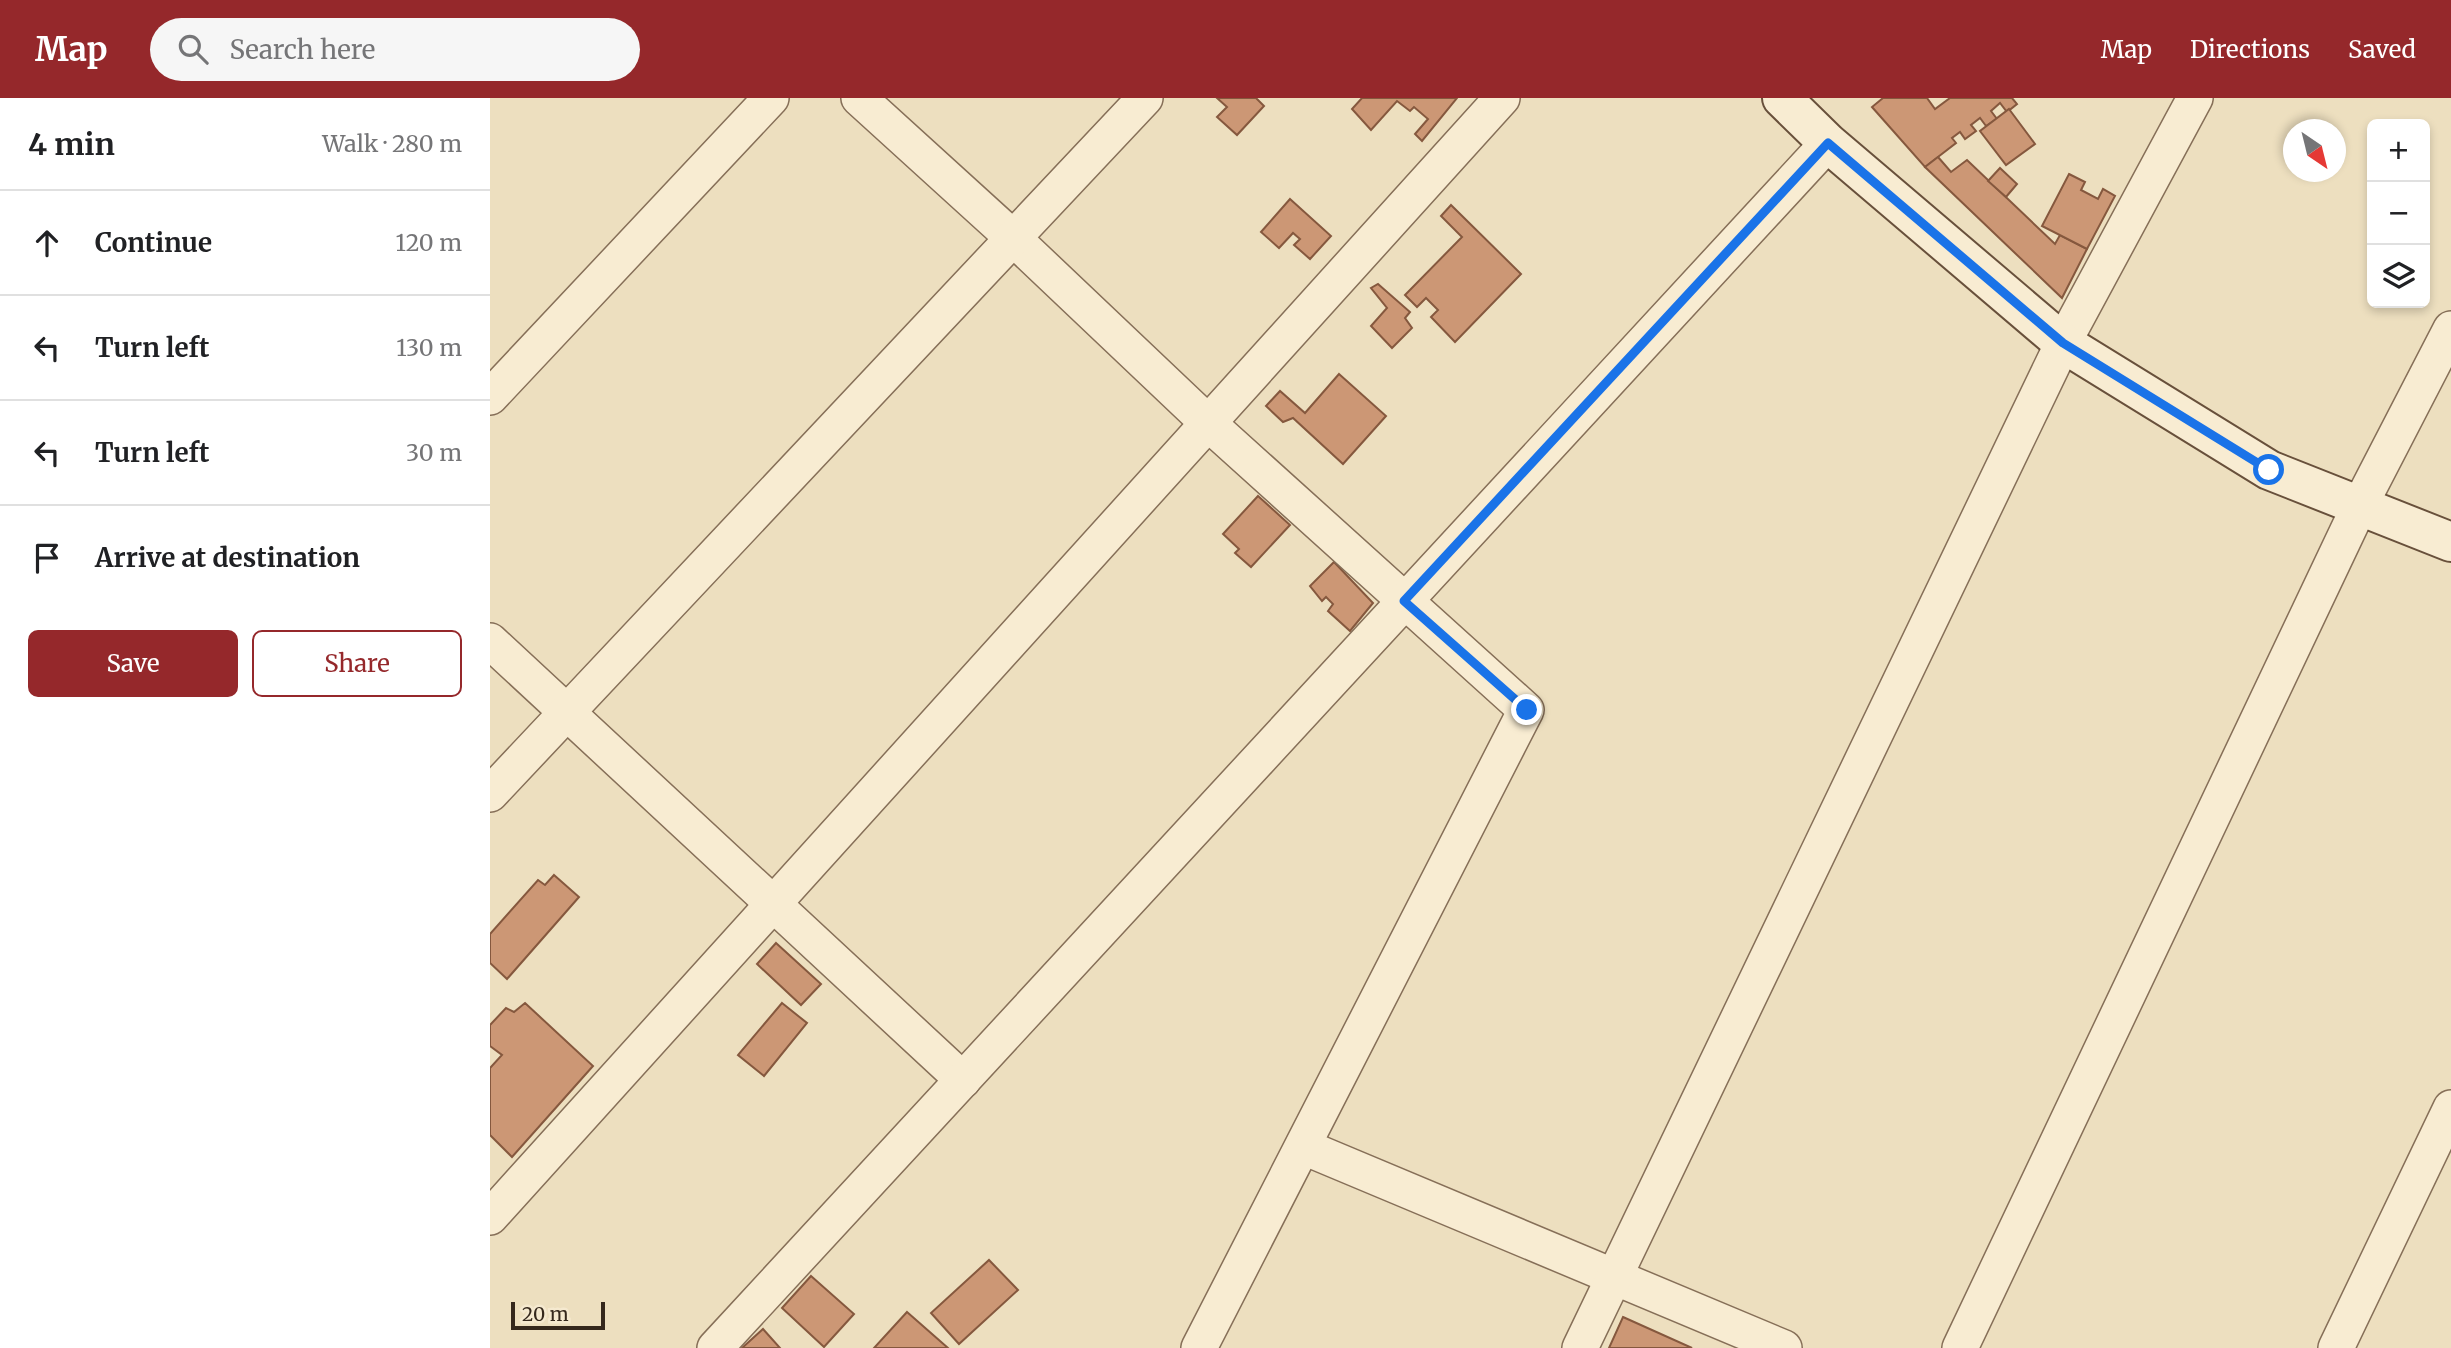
<!DOCTYPE html>
<html lang="en">
<head>
<meta charset="utf-8">
<style>
	:root { --surface:#fff; --page:#f6f6f6; --text:#202124; --muted:#757577; --line:#e0e0e0; --accent:#95282b }
	body { margin:0; font-family:Merriweather,serif; background:var(--page); color:var(--text) }
	.controls { position:absolute; right:21px; top:21px; display:grid; overflow:hidden; border-radius:10px; box-shadow:0 4px 10px #0003 }
	.controls button { width:63px; height:63px; display:grid; place-items:center; padding:0; border:0; border-bottom:2px solid var(--line); background:var(--surface); color:var(--text); font:35px sans-serif }
	.compass { position:absolute; left:1793px; top:21px; width:63px; height:63px; border-radius:50%; background:var(--surface); box-shadow:0 4px 10px #0003; rotate:145deg }
	.scale { position:absolute; left:21px; bottom:18px; width:94px; box-sizing:border-box; padding-left:7px; border:4px solid #35281c; border-top:0; font-size:19px; line-height:24px; white-space:nowrap; color:#35281c; -webkit-text-stroke:5px #f5e9cf; paint-order:stroke }
	.stop { position:absolute; width:21px; height:21px; margin:-16px; border:5px solid #1a73e8; border-radius:50%; background:#fff }
	.stop.end { background:#1a73e8; border-color:#fff; box-shadow:0 2px 7px #0008 }
	.list { margin:0; padding:0; list-style:none }
	h2 { display:flex; justify-content:space-between; align-items:center; height:91px; margin:0; padding:0 28px; font-size:30px }
	h2 small { font-size:23px; font-weight:400; color:var(--muted) }
	.list li { display:grid; grid-template-columns:46px 1fr auto; gap:21px; align-items:center; box-sizing:border-box; height:105px; padding:0 28px; border-top:2px solid var(--line) }
	.list b { display:block; font-size:26px; white-space:nowrap }
	.list em { font-size:23px; font-style:normal; color:var(--muted) }
	.actions { display:flex; gap:14px; padding:21px 28px }
	.actions a { flex:1; padding:16px 0; border:2px solid var(--accent); border-radius:10px; text-align:center; font-size:24px; color:var(--accent) }
	.actions .main { background:var(--accent); color:#fff }
	.icon { flex:none; width:38px; height:38px; fill:none; stroke:currentColor; stroke-width:2; stroke-linecap:round; stroke-linejoin:round }
	.map { position:relative; flex:none; width:1961px; height:1250px; overflow:hidden }
	header { display:flex; align-items:center; gap:42px; box-sizing:border-box; height:98px; padding:0 35px; background:var(--accent); color:#fff }
	header strong { font-size:33px }
	nav { display:flex; gap:38px; margin-inline-start:auto; font-size:24px }
	.search { width:490px; height:63px; background:var(--page); display:flex; align-items:center; gap:18px; box-sizing:border-box; padding:0 24px; border-radius:38px; color:var(--muted); font-size:26px }
	main { display:flex }
	aside { flex:1; background:var(--surface) }
	.map>svg:first-child { display:block }
</style>
</head>
<body>
<header>
<strong>Map</strong>
<div class="search"><svg class="icon" aria-label="search" viewBox="0 0 24 24"><circle cx="10" cy="10" r="6"/><path d="M15 15l6 6"/></svg>Search here</div>
<nav><a>Map</a><a>Directions</a><a>Saved</a></nav>
</header>
<main>
<aside>
<h2>4 min<small>Walk · 280 m</small></h2>
<ul class="list">
<li><svg class="icon" aria-label="ahead" viewBox="0 0 24 24"><path d="M12 20V5M6 11l6-6 6 6"/></svg><div><b>Continue</b></div><em>120 m</em></li>
<li><svg class="icon" aria-label="left" viewBox="0 0 24 24"><path d="M17 20v-9H6M10 6l-5 5 5 5"/></svg><div><b>Turn left</b></div><em>130 m</em></li>
<li><svg class="icon" aria-label="left" viewBox="0 0 24 24"><path d="M17 20v-9H6M10 6l-5 5 5 5"/></svg><div><b>Turn left</b></div><em>30 m</em></li>
<li><svg class="icon" aria-label="arrive" viewBox="0 0 24 24"><path d="M6 21V4h12l-3 4 3 4H6"/></svg><div><b>Arrive at destination</b></div></li>
</ul>
<div class="actions"><a class="main">Save</a><a>Share</a></div>
</aside>
<div class="map">
<svg width="1961" height="1250" viewBox="0 0 1961 1250">
	<rect width="100%" height="100%" fill="#eddfbf"/>
	<g fill="#cc9775" stroke="#85583e" stroke-width="2">
		<path d="M727,0h39l8,8 -27,29 -20,-18 10,-10z"/>
		<path d="M872,0h95l-35,43 -7,-7 13,-15 -14,-12 -4,4 -13,-10 -26,29 -19,-21z"/>
		<path d="M1393,0h44l8,11 15,-11h62l5,6 -10,8 -7,-9 -9,8 6,8 -11,7 -6,-8 -9,7 5,6 -11,8 -5,-7 -8,6 4,5 -31,24 -53,-60z"/>
		<path d="M1519,11l26,35 -29,21 -26,-34z"/>
		<path d="M1448,59l13,15 16,-12 88,84 5,-9 27,14 -25,49 -137,-131z"/>
		<path d="M1510,70l17,16 -11,13 -18,-16z"/>
		<path d="M1579,76l16,8 -4,8 17,9 5,-10 12,7 -28,53 -45,-23z"/>
		<path d="M800,101l41,37 -21,23 -16,-14 6,-6 -7,-6 -14,15 -18,-16z"/>
		<path d="M961,107l70,69 -66,68 -24,-25 7,-7 -12,-12 -9,9 -12,-12 57,-58 -21,-21z"/>
		<path d="M888,186l32,28 -5,6 7,10 -20,20 -21,-22 16,-18 -16,-20z"/>
		<path d="M849,276l47,42 -43,48 -50,-46 -10,4 -17,-16 14,-15 25,22z"/>
		<path d="M768,398l32,29 -39,42 -16,-14 4,-4 -16,-15z"/>
		<path d="M844,464l39,41 -23,28 -22,-20 5,-7 -7,-7 -4,4 -12,-15z"/>
		<path d="M64,777l25,22 -72,82 -17,-16v-29l48,-54 7,5z"/>
		<path d="M286,845l45,41 -20,21 -44,-41z"/>
		<path d="M35,905l68,63 -81,91 -22,-22v-67l12,-13 -12,-9v-21l16,-17 8,4z"/>
		<path d="M292,905l25,20 -43,53 -26,-21z"/>
		<path d="M499,1162l29,30 -59,54 -28,-31z"/>
		<path d="M321,1178l43,38 -30,33 -42,-39z"/>
		<path d="M417,1214l41,36h-74z"/>
		<path d="M1133,1219l69,31h-83z"/>
		<path d="M273,1231l17,19h-38z"/>
	</g>
	<g fill="none" stroke-linecap="round" stroke-linejoin="round">
		<defs>
			<g id="street">
				<path d="M369,0l154,140 195,185 318,287 -327,638"/>
				<path d="M0,299l281,-299"/>
				<path d="M0,543l473,439"/>
				<path d="M0,696l655,-696"/>
				<path d="M814,1049l480,201"/>
				<path d="M0,1119l1012,-1119"/>
				<path d="M225,1250l1113,-1205"/>
				<path d="M1090,1250l483,-1005 132,-245"/>
				<path d="M1470,1250l400,-843 91,-176"/>
				<path d="M1846,1250l115,-240"/>
			</g>
			<path id="secondary" d="M1292,0l46,45 235,200 206,127 182,72"/>
		</defs>
		<use href="#street" stroke="#866f58" stroke-width="38"/>
		<use href="#secondary" stroke="#68503b" stroke-width="42"/>
		<use href="#street" stroke="#f8ecd2" stroke-width="35"/>
		<use href="#secondary" stroke="#f8ecd2" stroke-width="38"/>
	</g>
	<g fill="none" stroke-linecap="round" stroke-linejoin="round">
		<path stroke="#1a73e8" stroke-width="9" d="M1037,612l-123,-109 424,-458 235,200 206,127"/>
	</g>
</svg>
<div class="controls">
<button>+</button>
<button>−</button>
<button><svg class="icon" aria-label="layers" viewBox="0 0 24 24"><path d="M12 4l9 5-9 5-9-5zM3 14l9 5 9-5"/></svg></button>
</div>
<svg class="compass" viewBox="-18 -18 36 36"><path d="M0-13l5 13h-10z" fill="#e53935"/><path d="M0 13l5-13h-10z" fill="#757577"/></svg>
<div class="scale">20 m</div>
<div class="stop" style="left:1779px;top:372px"></div>
<div class="stop end" style="left:1037px;top:612px"></div>
</div>
</main>
</body>
</html>
